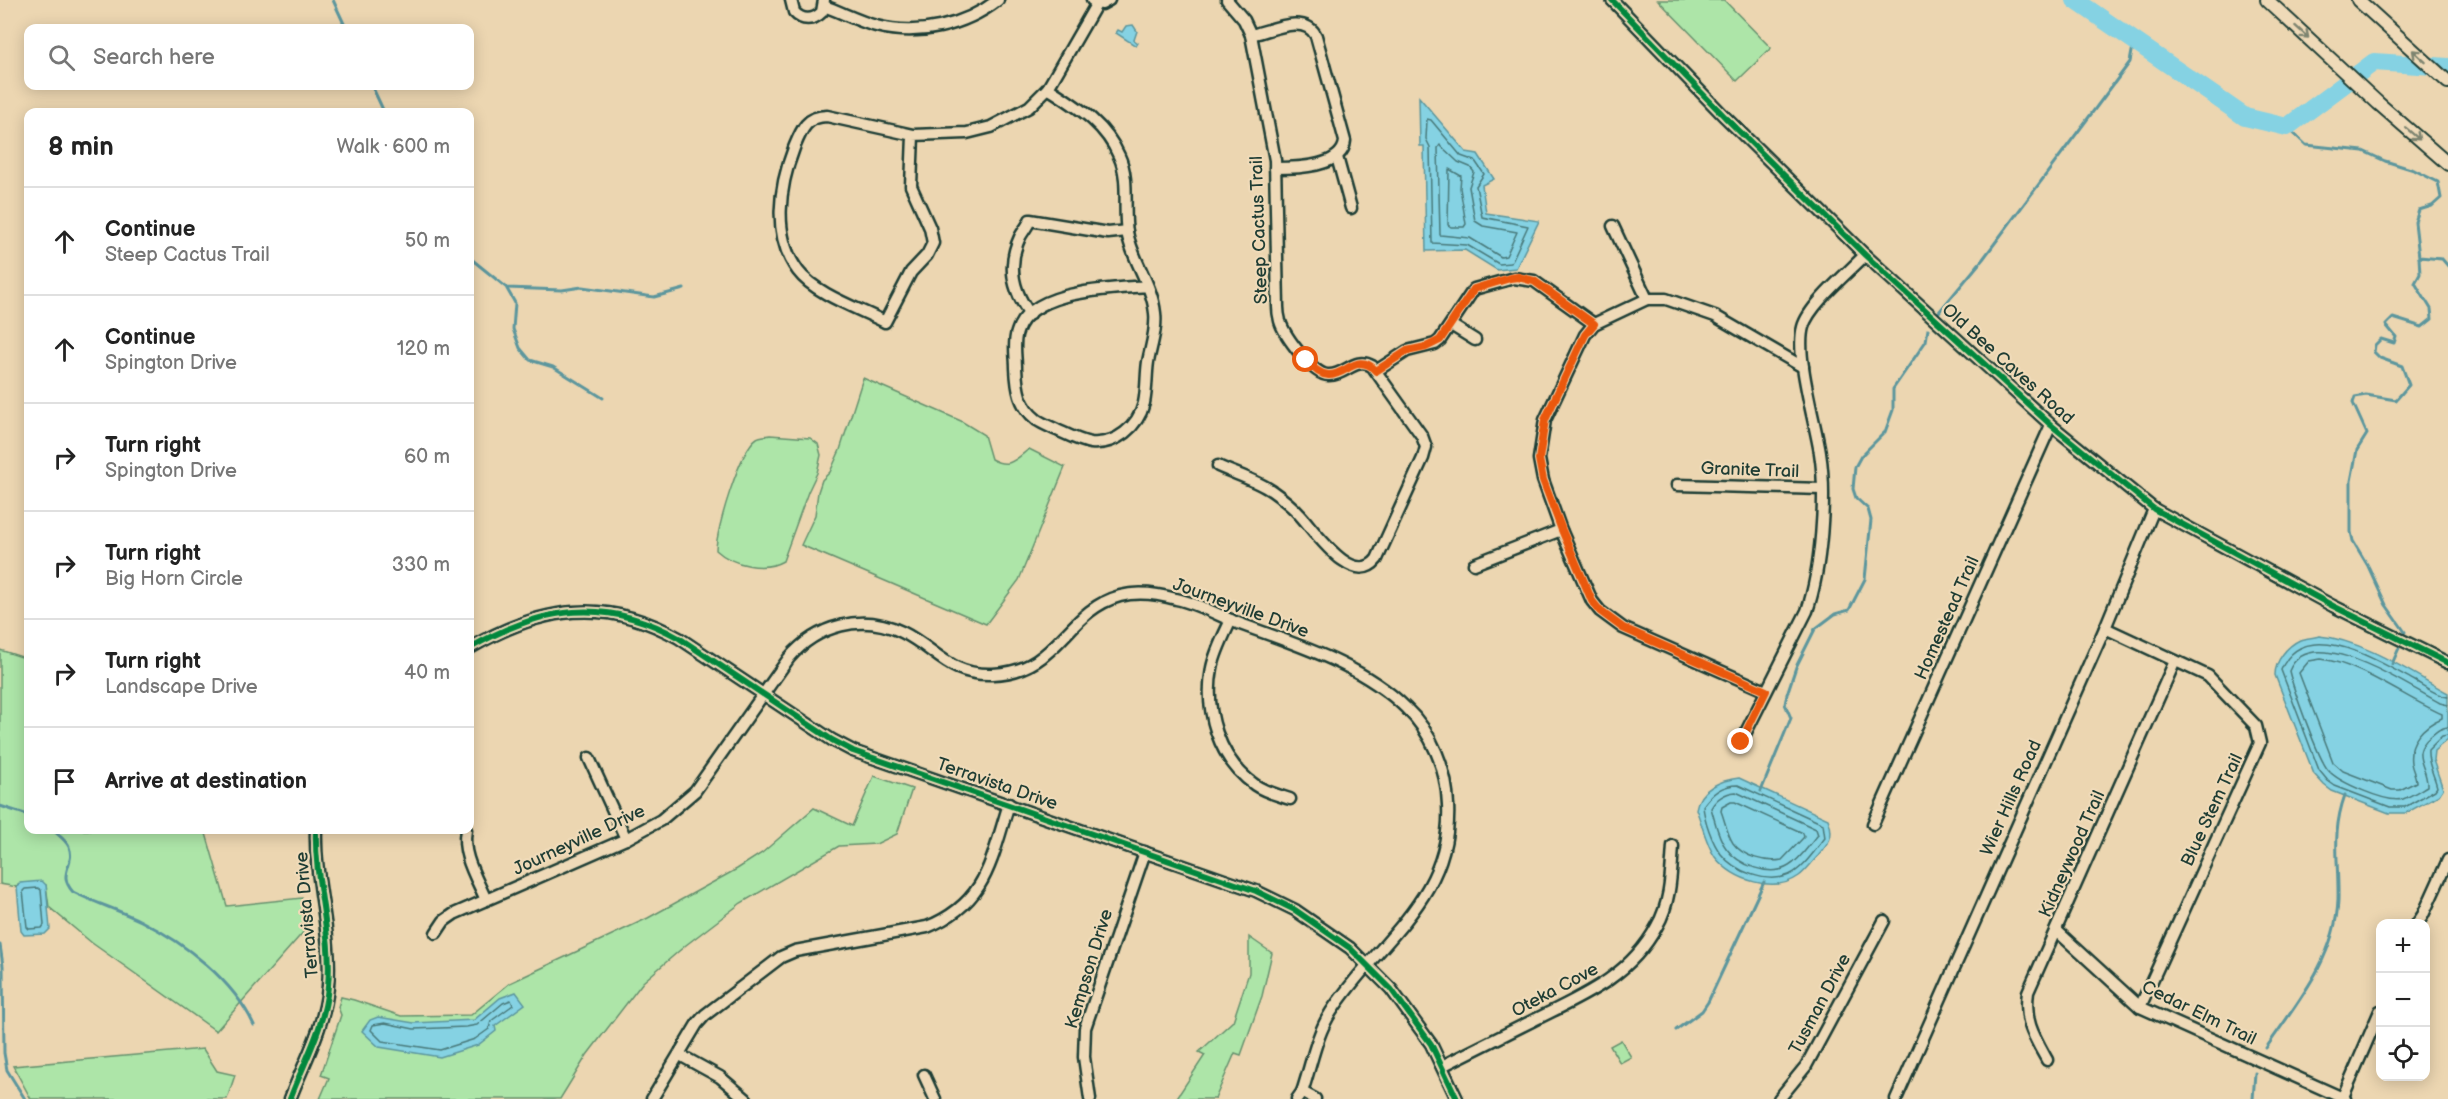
<!DOCTYPE html>
<html lang="en">
<head>
<meta charset="utf-8">
<style>
	:root { --surface:#fff; --page:#f6f6f6; --text:#222; --muted:#767676; --line:#e0e0e0 }
	body { margin:0; font-family:"Balsamiq Sans",sans-serif; background:var(--page); color:var(--text) }
	.controls { position:absolute; right:18px; bottom:18px; display:grid; overflow:hidden; border-radius:12px; box-shadow:0 3px 15px #0003 }
	.controls button { width:54px; height:54px; display:grid; place-items:center; padding:0; border:0; border-bottom:2px solid var(--line); background:var(--surface); color:var(--text); font:30px sans-serif }
	.stop { position:absolute; width:18px; height:18px; margin:-14px; border:4px solid #ea580c; border-radius:50%; background:#fff }
	.stop.end { background:#ea580c; border-color:#fff; box-shadow:0 2px 6px #0008 }
	.list { margin:0; padding:0; list-style:none }
	h2 { display:flex; justify-content:space-between; align-items:center; height:78px; margin:0; padding:0 24px; font-size:26px }
	h2 small { font-size:20px; font-weight:400; color:var(--muted) }
	.list li { display:grid; grid-template-columns:39px 1fr auto; gap:18px; align-items:center; box-sizing:border-box; height:108px; padding:0 24px; border-top:2px solid var(--line) }
	.list b { display:block; font-size:22px; white-space:nowrap }
	.list p { margin:0; font-size:20px; white-space:nowrap; color:var(--muted) }
	.list em { font-size:20px; font-style:normal; color:var(--muted) }
	.icon { flex:none; width:33px; height:33px; fill:none; stroke:currentColor; stroke-width:2; stroke-linecap:round; stroke-linejoin:round }
	.map { position:relative; flex:none; width:2448px; height:1099px; overflow:hidden }
	.search { position:absolute; background:var(--surface); box-shadow:0 3px 15px #0003; left:24px; top:24px; width:450px; height:66px; display:flex; align-items:center; gap:15px; box-sizing:border-box; padding:0 21px; border-radius:12px; color:var(--muted); font-size:22px }
	.panel { position:absolute; background:var(--surface); box-shadow:0 3px 15px #0003; left:24px; top:108px; width:450px; height:726px; border-radius:12px }
	.map>svg:first-child { display:block }
</style>
</head>
<body>
<div class="map">
<svg width="2448" height="1099" viewBox="0 0 2448 1099">
	<rect width="100%" height="100%" fill="#ecd6b1"/>
	<filter id="ink" filterUnits="userSpaceOnUse"><feTurbulence type="fractalNoise" baseFrequency=".0167" numOctaves="2"/><feDisplacementMap in="SourceGraphic" scale="12" xChannelSelector="R" yChannelSelector="G"/><feConvolveMatrix kernelMatrix="1 2 1 2 8 2 1 2 1" color-interpolation-filters="sRGB"/></filter>
	<g filter="url(#ink)">
		<g fill="#ade5a8" stroke="#66916e" stroke-width="1.5">
			<path d="M1658,0h66l47,48 -34,33z"/>
			<path d="M863,378l98,43 23,14 7,24c18,10 24,1 38,-10l36,18 -46,113 -33,44 -185,-79 14,-30 3,-23 4,-12 8,-8 10,-22z"/>
			<path d="M770,435l40,3 8,6 3,11 -4,18 -9,19 -25,69c-19,11 -51,4 -67,-11 0,-20 24,-101 41,-112 3,-2 9,-2 13,-3z"/>
			<path d="M0,650l28,9v171h177l22,76 75,-8 4,31 -90,102 -124,-88 -43,-36 -3,-22h-28l-1,2 -17,-3z"/>
			<path d="M874,776l38,13 -15,45 -21,10 -37,2 -98,57 -55,42 -43,37 -56,73 -27,44h-240l9,-21 -8,-3 20,-60 -3,-8 3,-10 13,3 47,16 70,-1 39,-32 138,-65 89,-49 25,-16 52,-45 38,18z"/>
			<path d="M1249,937l23,16 -10,43 -21,59 -6,-2 -20,46h-39l29,-44 -6,-3 34,-31 16,-48z"/>
			<path d="M1621,1040l10,17 -11,6 -10,-17z"/>
			<path d="M203,1049l14,22 18,4 -8,24h-196l-18,-33z"/>
		</g>
		<g fill="#85d2e3" stroke="#5c969d" stroke-width="1.5">
			<path d="M1133,25l4,6 -3,9 4,3 -2,3 -20,-13 2,-3 4,2 4,-6z"/>
			<path d="M1419,97l47,55 12,2 16,25 -12,6 4,28 53,8 -23,47 -19,2 -32,-20 -39,1 -2,-105h-4z"/>
			<path d="M2319,636c44,4 91,36 129,57v46l-14,12 -1,9 10,29 -4,6 -33,18h-17l-57,-22 -8,-6 -10,-11 -39,-99c0,-14 12,-29 25,-35 5,-2 13,-2 19,-4z"/>
			<path d="M1739,778l89,41c7,17 1,24 -10,37 -6,6 -12,15 -19,20 -25,18 -66,4 -84,-19 -9,-13 -13,-33 -19,-48 3,-20 25,-29 43,-31z"/>
			<path d="M42,881l4,4 4,44 -5,5 -21,1 -3,-4 -4,-44 3,-4z"/>
			<path d="M516,992l9,12 -30,22 1,5 -18,14 -38,12 -61,-10 -17,-16 8,-11 8,-3 36,6 60,-3 26,-22z"/>
		</g>
		<g fill="none" stroke-linecap="round" stroke-linejoin="round">
			<g stroke="#48797a" stroke-width="1.5">
				<path d="M1427,119l4,1 30,36 14,5 9,13 -8,12 6,31 46,9 -17,37 -12,1 -32,-19 -35,-2 -2,-96 -4,-8z"/>
				<path d="M1440,145l18,17 12,5 4,5 -5,15 6,34 8,5 34,6 -11,24 -5,1 -31,-19 -30,-3 -2,-87z"/>
				<path d="M1449,169l12,7 -1,12 6,36 -2,3h-13l-3,-2z"/>
				<path d="M2321,659c38,4 86,40 121,55v4c-19,8 -34,24 -31,45 1,7 5,12 5,19l-16,8h-8l-49,-19 -10,-9 -34,-89 10,-12z"/>
				<path d="M2448,697c-11,-1 -23,-10 -33,-16 -35,-19 -111,-67 -134,-11l38,100 9,11 7,5 55,21h15l30,-17 2,-3c-3,-13 -10,-23 -9,-37l14,-14 6,-1"/>
				<path d="M2448,705l-8,-2c-31,-16 -130,-84 -151,-32 4,17 29,87 39,99 10,12 60,34 75,29 8,-3 17,-9 24,-13 1,-20 -19,-31 4,-50 6,-5 9,-8 17,-9"/>
				<path d="M1738,785l85,39 2,14c-10,12 -22,31 -36,37 -22,9 -54,-3 -68,-21 -9,-11 -17,-35 -18,-48 9,-13 19,-21 35,-21z"/>
				<path d="M1736,792l80,37 2,6c-9,10 -18,25 -29,31 -19,12 -51,-1 -63,-18 -8,-10 -11,-27 -15,-40 5,-9 14,-15 25,-16z"/>
				<path d="M1731,802h4l68,31 1,4 -22,23c-16,3 -39,-3 -49,-17 -6,-9 -8,-22 -12,-32l1,-4z"/>
				<path d="M38,888l3,2 3,35 -2,3 -13,1 -2,-2 -4,-36 2,-2z"/>
				<path d="M511,1000l2,5 -22,16 -2,8 -14,10 -35,11 -58,-9 -11,-11 2,-5 12,-2 29,6 52,-2 11,-2 26,-22z"/>
			</g>
			<g stroke="#5c969d" stroke-width="3">
				<path d="M333,0l13,28"/>
				<path d="M372,86l12,26"/>
				<path d="M2287,127l19,18 57,6 22,10 29,9 24,12 3,16 -9,8 -13,4 -4,12 4,35 23,2 6,7"/>
				<path d="M470,258l37,30 55,2 20,-3 72,10 30,-8"/>
				<path d="M507,289l8,14 -2,26 7,19 10,12 23,7 50,31"/>
				<path d="M1939,312l44,-53 147,-197 4,-21"/>
				<path d="M2405,632l-19,-27 -18,-39 -15,-25 -2,-9v-51l6,-31 10,-16 -14,-31 2,-6 11,-2 30,5 13,-15 -7,-19 -22,-8 -6,-6 1,-7 6,-6 13,4 2,-6 -10,-12 7,-7 29,9 10,-8 -1,-10 -16,-26 5,-9 -1,-17"/>
				<path d="M2392,664l7,-16"/>
				<path d="M1761,791l30,-73 -6,-14 2,-10 9,-27 19,-38 20,-15 14,-4 16,-31 6,-59 -3,-11 -12,-11 -3,-9 2,-22 6,-11 24,-24 8,-22v-21l33,-48 2,-12"/>
				<path d="M0,806l28,9"/>
				<path d="M53,830c5,5 13,10 16,17 7,18 -13,26 4,45 22,11 46,18 68,29 44,22 92,59 113,104"/>
				<path d="M0,945l3,21 1,87 3,17 18,29"/>
				<path d="M1676,1030l26,-19 6,-9 56,-120"/>
				<path d="M2266,1048c31,-45 70,-91 72,-148 1,-39 -7,-66 7,-105"/>
				<path d="M2253,1099l2,-26"/>
			</g>
			<path stroke="#85d2e3" stroke-width="18" d="M2075,0l170,117 42,10 87,-65 74,5"/>
			<defs>
				<g id="minor">
					<path d="M791,0l3,12c8,9 19,9 28,0l2,-12"/>
					<path d="M1092,0l10,4 7,-4"/>
					<path d="M1612,0l113,117 140,138 186,170 103,84 179,97 115,57"/>
					<path d="M824,6c17,6 34,15 52,20 42,11 88,0 122,-26"/>
					<path d="M1251,35c19,-4 54,-22 65,1l29,105c-2,27 -51,27 -70,27"/>
					<path d="M1048,88c29,19 57,35 71,68 11,23 4,52 8,76 5,28 25,52 28,81 2,16 -4,33 -7,49 -2,13 -1,27 -4,41 -6,24 -28,42 -53,40 -12,-2 -23,-8 -34,-13 -6,-3 -14,-6 -20,-10 -18,-14 -20,-31 -21,-52 0,-12 -3,-25 1,-36 13,-43 95,-43 130,-46"/>
					<path d="M913,135l-2,51 19,42 3,15 -6,12 -16,17 -26,50c-25,-13 -70,-28 -87,-51 -26,-35 -19,-84 -4,-123 7,-17 12,-32 33,-32l86,19 54,-2 24,-6 38,-20 19,-19 49,-85"/>
					<path d="M1337,157l14,51"/>
					<path d="M1613,226l34,73"/>
					<path d="M1030,314c-18,-24 -23,-49 -10,-77 3,-6 8,-11 10,-17l78,13 19,-2"/>
					<path d="M1451,325l24,15"/>
					<path d="M1376,371l31,-20 28,-7 5,-4 34,-51 40,-11 20,3 60,43"/>
					<path d="M1218,466c17,8 38,14 54,25 10,7 20,15 28,24 15,16 53,74 77,44l46,-101 3,-11 -4,-11 -50,-70c-17,-10 -27,10 -44,9 -15,0 -44,-40 -48,-54 -1,-4 -2,-9 -2,-14l-3,-147 -24,-125 -7,-15 -17,-20"/>
					<path d="M1677,485l145,4"/>
					<path d="M1474,564l87,-34"/>
					<path d="M1231,620c-7,15 -16,32 -19,48 -8,42 6,91 43,117 10,7 23,10 35,14"/>
					<path d="M2105,628l103,48 48,50 4,17 -120,264"/>
					<path d="M470,648c71,-41 135,-52 209,-10l153,102 21,11 403,140 39,19 55,38 41,41 40,55 26,55"/>
					<path d="M1766,691l-143,-63 -23,-17 -8,-10 -31,-71 -18,-50 -4,-21 6,-39 40,-85 9,-11 53,-25h19l49,17 88,51"/>
					<path d="M1741,742l66,-131c14,-41 20,-115 13,-158 -5,-32 -25,-98 -17,-126 6,-22 46,-55 62,-72"/>
					<path d="M589,758l37,81"/>
					<path d="M1873,824l178,-399"/>
					<path d="M466,830c-5,24 10,47 20,70"/>
					<path d="M2417,924l6,-9 25,-55"/>
					<path d="M2057,931l83,76 205,92"/>
					<path d="M436,933l8,-12 10,-7 172,-75 35,-19 34,-29 94,-133c28,-33 73,-45 113,-26 35,17 46,44 91,42 66,-2 72,-63 127,-78 19,-5 38,-2 56,3 20,4 40,15 59,23 58,22 126,41 171,86 26,24 41,62 42,97 5,93 -72,137 -117,207 -15,23 -20,54 -29,80l-5,7"/>
					<path d="M680,1055l40,22 26,22"/>
					<path d="M2047,1060c-14,-25 -23,-39 -19,-68l147,-331"/>
					<path d="M1442,1066c30,-15 60,-30 90,-45 49,-24 98,-44 125,-95 14,-24 14,-53 16,-80"/>
					<path d="M924,1075l11,24"/>
					<path d="M1302,1092l13,7"/>
					<path d="M290,1099c14,-37 35,-73 38,-113 5,-52 -14,-105 -12,-156"/>
					<path d="M652,1099l45,-75 8,-9 76,-58 14,-6 132,-24c60,-24 64,-67 82,-123"/>
					<path d="M1090,1099l-6,-42 1,-29 60,-176"/>
					<path d="M1779,1099l27,-33 78,-145"/>
					<path d="M1896,1099l209,-471 49,-119"/>
					<path d="M2342,1099l38,-88"/>
				</g>
				<g id="major">
					<path d="M2267,0l111,103 70,61"/>
					<path d="M2358,0l90,82"/>
				</g>
			</defs>
			<use href="#minor" stroke="#1f3d34" stroke-width="15"/>
			<use href="#major" stroke="#1f3d34" stroke-width="16"/>
			<use href="#minor" stroke="#efdab8" stroke-width="10"/>
			<use href="#major" stroke="#efdab8" stroke-width="12"/>
			<defs>
				<g id="cycleway">
					<path d="M1612,0l113,117 140,138 186,170 103,84 179,97 115,57"/>
					<path d="M470,648c71,-41 135,-52 209,-10l153,102 21,11 403,140 39,19 55,38 41,41 40,55 26,55"/>
					<path d="M290,1099c14,-37 35,-73 38,-113 5,-52 -14,-105 -12,-156"/>
				</g>
			</defs>
			<use href="#cycleway" stroke="#efdab8" stroke-width="10"/>
			<use href="#cycleway" stroke="#00873e" stroke-width="6"/>
		</g>
		<defs><path id="oneway-shaft" d="M-6 0H5M1.5-3L5.5 0L1.5 3" fill="none" stroke-width="1.6" stroke-linecap="round" stroke-linejoin="round" transform="scale(1.5)"/></defs>
		<g stroke="#7d846f">
			<use href="#oneway-shaft" transform="translate(2302 32) rotate(42)"/>
			<use href="#oneway-shaft" transform="translate(2419 56) rotate(-137)"/>
			<use href="#oneway-shaft" transform="translate(2413 134) rotate(41)"/>
		</g>
	</g>
	<g fill="none" stroke-linecap="round" stroke-linejoin="round" filter="url(#ink)">
		<path stroke="#ea580c" stroke-width="8" d="M1306,360c32,40 45,-16 70,11l31,-20 19,-4 14,-7 34,-51 36,-11 8,-1 16,4 60,43 -9,11 -40,85 -6,39 4,21 19,50 30,71 8,10 23,17 143,63 -25,51"/>
	</g>
	<g text-anchor="middle" dominant-baseline="central" stroke-width="4.5" stroke-linejoin="round" paint-order="stroke">
		<g font-size="18" fill="#1f3d34" stroke="#efdab8">
			<text transform="translate(1259 230) rotate(-92)">Steep Cactus Trail</text>
			<text transform="translate(2008 364) rotate(42)">Old Bee Caves Road</text>
			<text transform="translate(1750 470) rotate(2)">Granite Trail</text>
			<text transform="translate(1241 608) rotate(20)">Journeyville Drive</text>
			<text transform="translate(1947 618) rotate(-66)">Homestead Trail</text>
			<text transform="translate(997 784) rotate(19)">Terravista Drive</text>
			<text transform="translate(2011 798) rotate(-66)">Wier Hills Road</text>
			<text transform="translate(2212 810) rotate(-65)">Blue Stem Trail</text>
			<text transform="translate(579 840) rotate(-25)">Journeyville Drive</text>
			<text transform="translate(2072 854) rotate(-66)">Kidneywood Trail</text>
			<text transform="translate(307 915) rotate(-95)">Terravista Drive</text>
			<text transform="translate(1089 969) rotate(-73)">Kempson Drive</text>
			<text transform="translate(1555 990) rotate(-28)">Oteka Cove</text>
			<text transform="translate(1820 1004) rotate(-62)">Tusman Drive</text>
			<text transform="translate(2199 1013) rotate(26)">Cedar Elm Trail</text>
		</g>
	</g>
</svg>
<div class="controls">
<button>+</button>
<button>−</button>
<button><svg class="icon" aria-label="locate" viewBox="0 0 24 24"><circle cx="12" cy="12" r="6"/><path d="M12 2v4M12 18v4M2 12h4M18 12h4"/></svg></button>
</div>
<div class="stop" style="left:1306px;top:360px"></div>
<div class="stop end" style="left:1741px;top:742px"></div>
<div class="search"><svg class="icon" aria-label="search" viewBox="0 0 24 24"><circle cx="10" cy="10" r="6"/><path d="M15 15l6 6"/></svg>Search here</div>
<section class="panel">
<h2>8 min<small>Walk · 600 m</small></h2>
<ul class="list">
<li><svg class="icon" aria-label="ahead" viewBox="0 0 24 24"><path d="M12 20V5M6 11l6-6 6 6"/></svg><div><b>Continue</b><p>Steep Cactus Trail</p></div><em>50 m</em></li>
<li><svg class="icon" aria-label="ahead" viewBox="0 0 24 24"><path d="M12 20V5M6 11l6-6 6 6"/></svg><div><b>Continue</b><p>Spington Drive</p></div><em>120 m</em></li>
<li><svg class="icon" aria-label="right" viewBox="0 0 24 24"><path d="M7 20v-9h11M14 6l5 5-5 5"/></svg><div><b>Turn right</b><p>Spington Drive</p></div><em>60 m</em></li>
<li><svg class="icon" aria-label="right" viewBox="0 0 24 24"><path d="M7 20v-9h11M14 6l5 5-5 5"/></svg><div><b>Turn right</b><p>Big Horn Circle</p></div><em>330 m</em></li>
<li><svg class="icon" aria-label="right" viewBox="0 0 24 24"><path d="M7 20v-9h11M14 6l5 5-5 5"/></svg><div><b>Turn right</b><p>Landscape Drive</p></div><em>40 m</em></li>
<li><svg class="icon" aria-label="arrive" viewBox="0 0 24 24"><path d="M6 21V4h12l-3 4 3 4H6"/></svg><div><b>Arrive at destination</b></div></li>
</ul>
</section>
</div>
</body>
</html>
